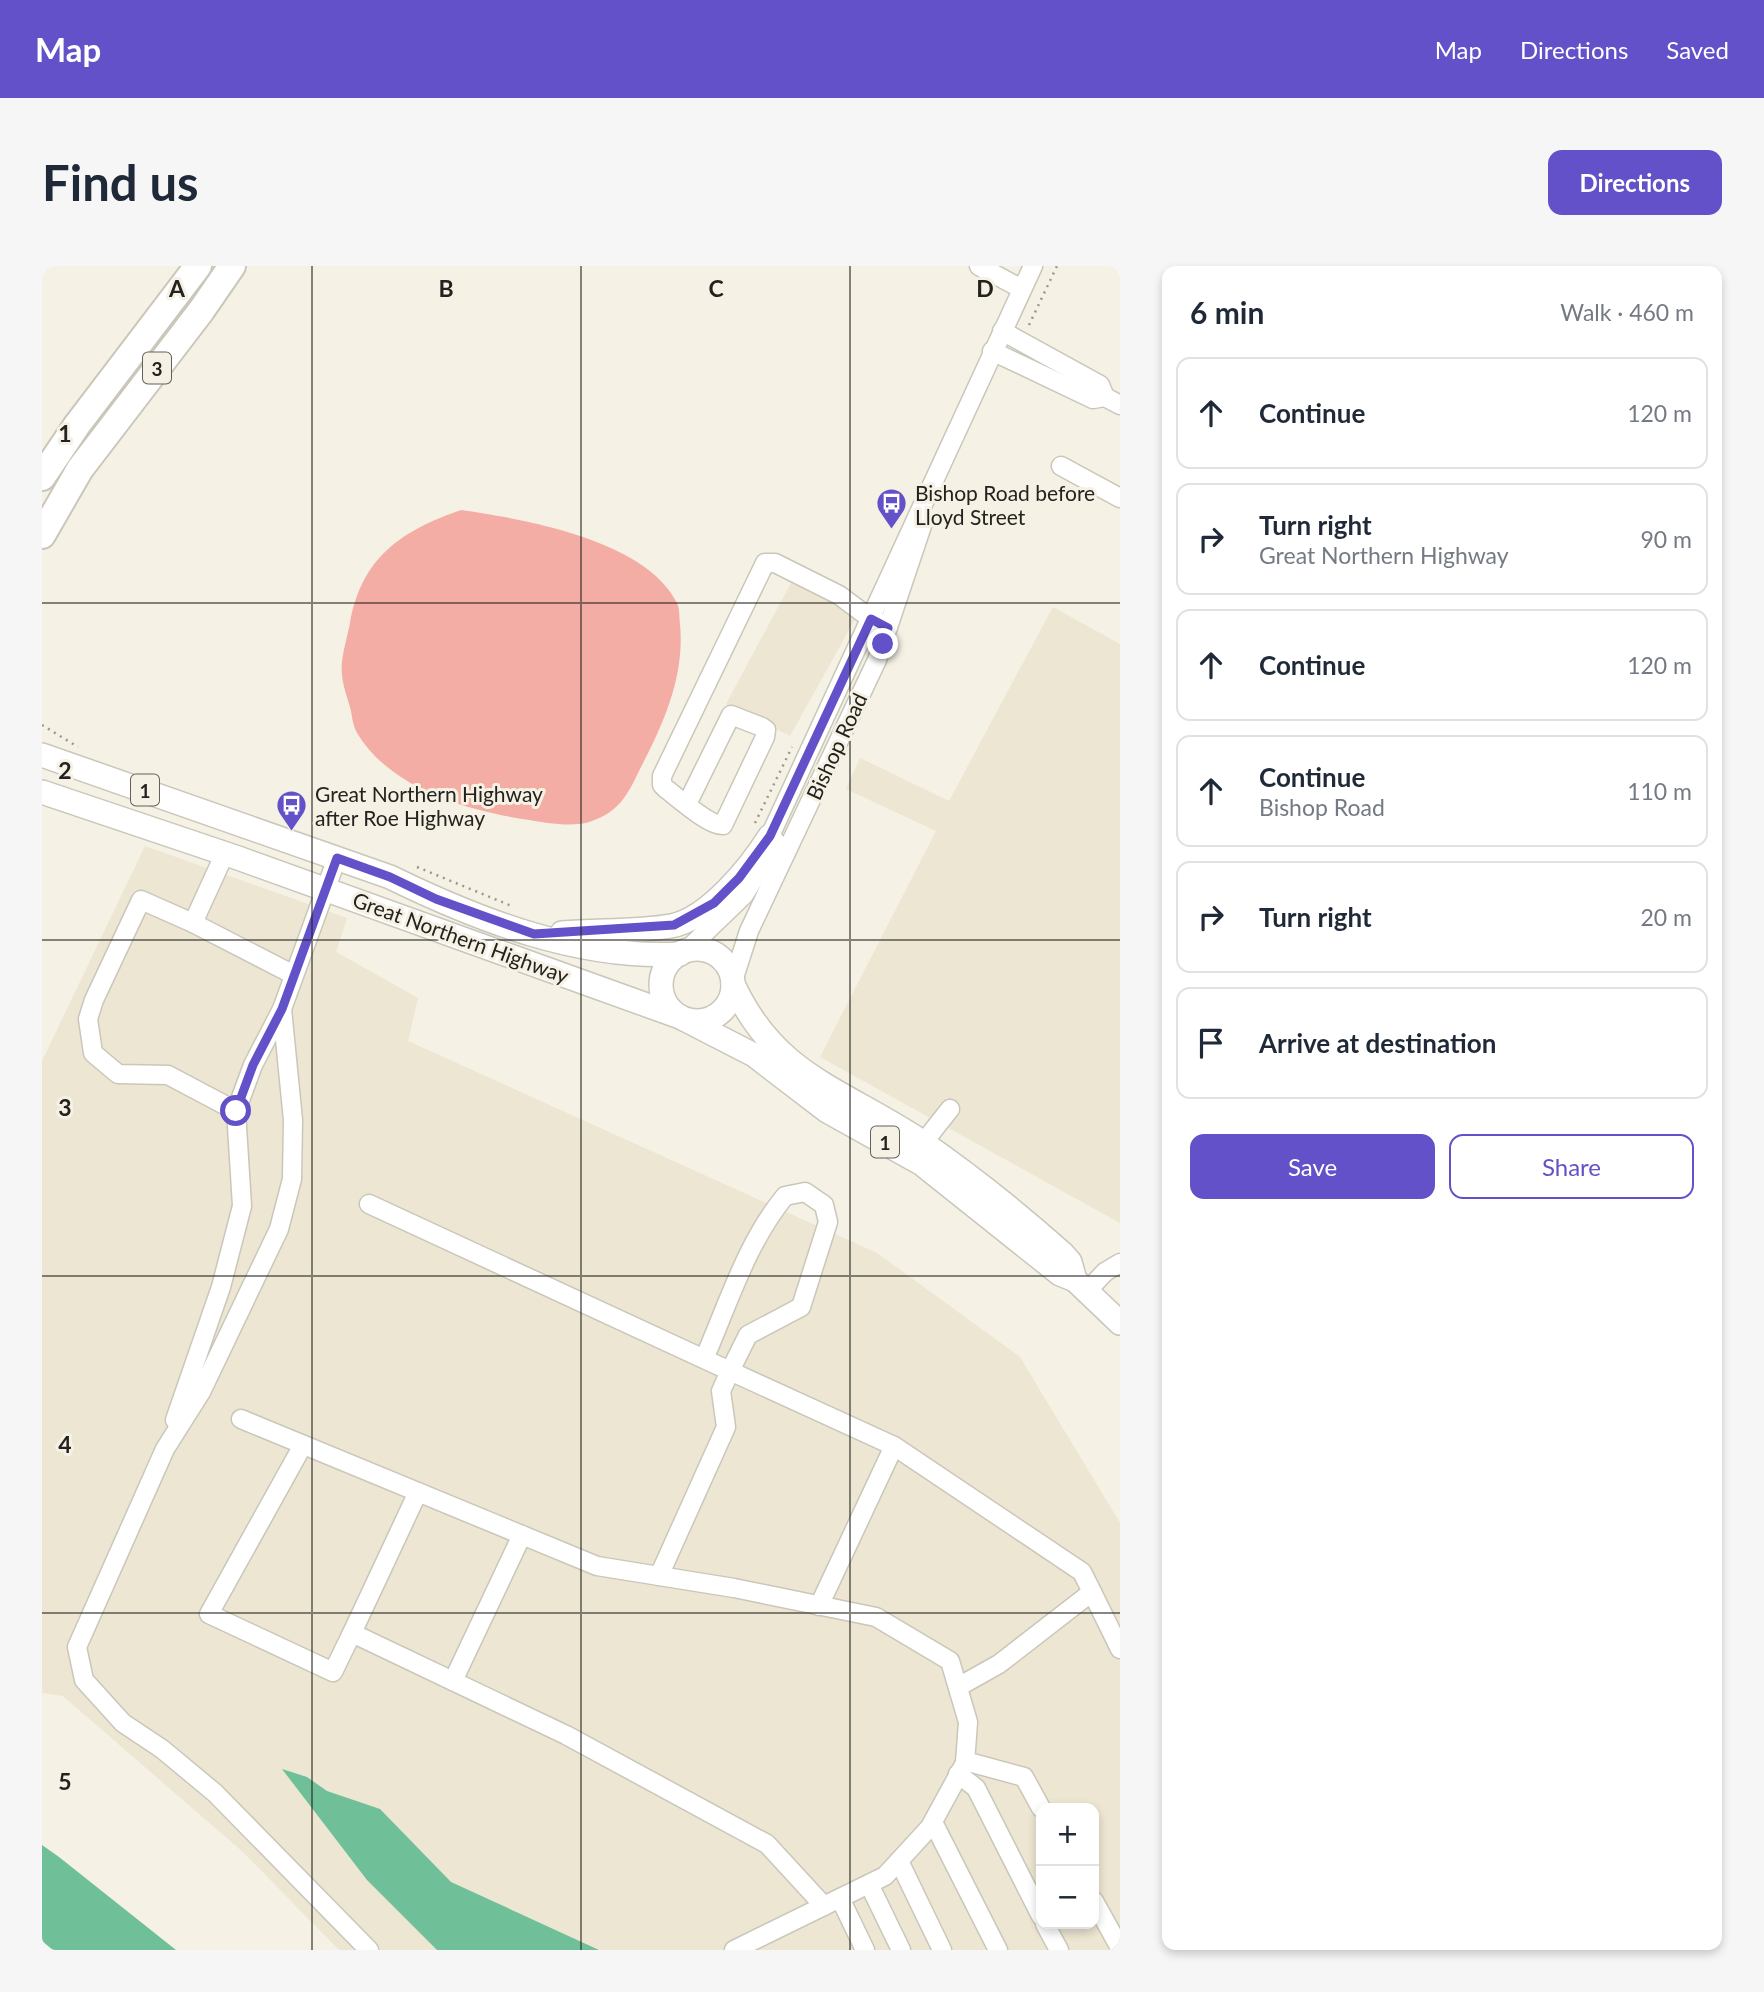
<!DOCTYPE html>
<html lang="en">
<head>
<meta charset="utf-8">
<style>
	:root { --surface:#fff; --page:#f6f6f7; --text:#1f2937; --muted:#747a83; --line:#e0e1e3; --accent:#6251c9 }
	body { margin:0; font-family:Lato,sans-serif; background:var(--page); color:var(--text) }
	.controls { position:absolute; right:21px; bottom:21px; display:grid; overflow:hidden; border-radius:14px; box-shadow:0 4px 10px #0003 }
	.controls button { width:63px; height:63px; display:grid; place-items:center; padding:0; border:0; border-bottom:2px solid var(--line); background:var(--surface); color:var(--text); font:35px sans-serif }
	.stop { position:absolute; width:21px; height:21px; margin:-16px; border:5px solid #6251c9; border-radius:50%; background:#fff }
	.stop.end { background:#6251c9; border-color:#fff; box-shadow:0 2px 7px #0008 }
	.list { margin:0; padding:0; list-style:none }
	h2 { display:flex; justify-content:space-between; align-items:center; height:91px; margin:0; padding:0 28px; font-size:30px }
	h2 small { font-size:23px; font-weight:400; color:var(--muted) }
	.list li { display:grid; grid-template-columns:46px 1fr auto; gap:21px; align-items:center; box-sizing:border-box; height:112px; margin:0 14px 14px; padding:0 14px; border:2px solid var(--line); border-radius:14px }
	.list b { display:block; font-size:26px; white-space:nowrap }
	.list p { margin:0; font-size:23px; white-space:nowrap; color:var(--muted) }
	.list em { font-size:23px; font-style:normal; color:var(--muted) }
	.actions { display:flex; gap:14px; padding:21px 28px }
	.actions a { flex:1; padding:16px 0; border:2px solid var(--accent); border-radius:14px; text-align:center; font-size:24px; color:var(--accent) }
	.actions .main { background:var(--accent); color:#fff }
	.icon { flex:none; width:38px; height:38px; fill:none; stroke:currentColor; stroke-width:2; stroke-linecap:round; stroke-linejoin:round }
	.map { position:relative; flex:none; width:1078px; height:1684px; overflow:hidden; border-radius:14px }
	header { display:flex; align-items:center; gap:42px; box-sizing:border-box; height:98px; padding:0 35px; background:var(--accent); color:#fff }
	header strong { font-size:33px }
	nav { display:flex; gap:38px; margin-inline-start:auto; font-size:24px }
	.intro { display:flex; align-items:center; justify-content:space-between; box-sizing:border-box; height:168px; padding:0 42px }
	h1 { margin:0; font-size:49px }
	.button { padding:18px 32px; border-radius:14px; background:var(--accent); color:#fff; font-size:24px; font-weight:700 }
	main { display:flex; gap:42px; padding:0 42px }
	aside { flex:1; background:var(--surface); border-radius:14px; box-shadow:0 4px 10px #0003 }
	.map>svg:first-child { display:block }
</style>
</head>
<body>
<header>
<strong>Map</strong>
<nav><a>Map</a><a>Directions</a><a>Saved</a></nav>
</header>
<div class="intro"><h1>Find us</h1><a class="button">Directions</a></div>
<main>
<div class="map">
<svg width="1078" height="1684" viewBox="0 0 1078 1684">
	<rect width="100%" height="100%" fill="#f5f1e4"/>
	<g fill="#ece6d2" fill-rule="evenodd">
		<path d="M755,306l67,31 -74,133 -64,-32z"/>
		<path d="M1011,341l67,37v579l-300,-166 116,-226 -90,-42 14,-31 89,43z"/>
		<path d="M103,580l202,72 -11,34 82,46 -10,43 469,212 143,104 100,166v427h-781l-95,-97 -181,-157 -21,-3v-632zM999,1542h53v116h-53z"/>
	</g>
	<path fill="#f4ada5" d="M419,244c63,9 185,30 216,93 3,6 2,15 3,21 5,52 -16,99 -40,145 -12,25 -20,42 -48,52 -18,7 -45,2 -63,-1 -60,-9 -140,-31 -173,-89 -3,-6 -4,-14 -5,-20 -3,-12 -8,-24 -9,-36 -2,-16 5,-36 8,-52 12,-66 51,-92 111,-113z"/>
	<g fill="#6fbf99">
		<path d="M240,1503l25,8 20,14 53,18 71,73 148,68h-162l-70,-70z"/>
		<path d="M0,1579l17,12 117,93h-123l-11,-9z"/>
	</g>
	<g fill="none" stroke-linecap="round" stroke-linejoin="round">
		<defs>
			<g id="minor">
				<path d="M937,0l43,23"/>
				<path d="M960,65l98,54 5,12"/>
				<path d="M950,85l101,48 12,-2 15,8"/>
				<path d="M1019,200l59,32"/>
				<path d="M645,538l44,-89 31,12 4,3 -1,7 -42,88c-14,1 -46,-28 -58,-37l-3,-3v-9l103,-213h10l64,32 32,24 17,8"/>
				<path d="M183,587l-32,70 101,52"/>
				<path d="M151,657l-52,-23 -47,100 -6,19 5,34 25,21 50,1 68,36"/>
				<path d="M645,684l57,-55 33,-52 -7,-7 263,-570"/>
				<path d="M691,715l16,-50 128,-271 45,-134"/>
				<path d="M240,743l11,111 -1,59 -13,50 -78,163 -36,57 -88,198 7,33 39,43 39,26 53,44 154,157"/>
				<path d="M874,886l34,-43"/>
				<path d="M327,938l335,155 26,12 18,-36 53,-28 27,-85 -4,-17 -19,-13 -20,4c-39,48 -56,106 -81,163"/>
				<path d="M1045,1025l18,-19 15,-9"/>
				<path d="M199,1153l356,147 137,22 142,29 74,44 18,61 -3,41 -35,64 -45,49 -151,74"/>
				<path d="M133,1154l46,-133 21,-81 -6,-95 17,-46 29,-56 55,-151"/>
				<path d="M261,1179l-94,169 124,58 19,-39 214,102 201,109 57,62"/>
				<path d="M852,1180l188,126 10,20"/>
				<path d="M617,1310l67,-149 -5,-36 9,-20 164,75 -75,160"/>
				<path d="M310,1367l66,-141"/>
				<path d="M411,1415l69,-146"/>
				<path d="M916,1421l41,-23 93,-72 28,57"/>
				<path d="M923,1495l59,16 17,31"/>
				<path d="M916,1508l18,14 65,128"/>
				<path d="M891,1556l65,128"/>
				<path d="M857,1595l43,89"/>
				<path d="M827,1618l32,66"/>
				<path d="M798,1632l25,52"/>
				<path d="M1052,1635l26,47"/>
				<path d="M1003,1658l14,26"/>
			</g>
			<g id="major">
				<path d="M0,489l348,122c88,43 190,83 290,77"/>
				<path d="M0,526l196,66 442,159"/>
				<path d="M520,667c35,-3 74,-1 109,-7 38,-7 80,-60 99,-90"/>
				<circle cx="655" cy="719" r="36"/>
				<path d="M691,718c41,90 106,104 183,154 51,35 100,74 146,115l8,9 5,18"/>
				<path d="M642,753l70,36 73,56 95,53 138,110 15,6 45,43"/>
			</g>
			<g id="highway">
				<path d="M0,211l35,-52 121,-159"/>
				<path d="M0,269l38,-66 121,-158 31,-45"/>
			</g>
		</defs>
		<use href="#minor" stroke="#cac7ba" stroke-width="21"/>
		<use href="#major" stroke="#cac7ba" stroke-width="26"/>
		<use href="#highway" stroke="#cac7ba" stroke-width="30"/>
		<g stroke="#9b988e" stroke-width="2.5" stroke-dasharray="2 5" stroke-linecap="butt">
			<path d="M987,59l28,-59"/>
			<path d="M0,459l36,22"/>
			<path d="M713,557l37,-76"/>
			<path d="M375,601l97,40"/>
		</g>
		<use href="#minor" stroke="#fff" stroke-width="18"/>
		<use href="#major" stroke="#fff" stroke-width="23"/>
		<use href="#highway" stroke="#fff" stroke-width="26"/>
	</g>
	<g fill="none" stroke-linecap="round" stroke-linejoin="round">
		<path stroke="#6251c9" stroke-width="9" d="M194,845l17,-46 29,-56 55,-151 53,19 46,22 98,35 140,-9 40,-22 25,-25 31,-42 101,-217 17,9 -5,16"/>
	</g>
	<path fill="none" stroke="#24221e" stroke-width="2" stroke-opacity="0.55" d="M270,0v1684M539,0v1684M808,0v1684M0,337h1078M0,674h1078M0,1010h1078M0,1347h1078"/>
	<defs>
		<symbol id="bus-pin" viewBox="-11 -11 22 30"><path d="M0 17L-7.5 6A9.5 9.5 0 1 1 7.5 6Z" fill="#6251c9" stroke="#f5f1e4"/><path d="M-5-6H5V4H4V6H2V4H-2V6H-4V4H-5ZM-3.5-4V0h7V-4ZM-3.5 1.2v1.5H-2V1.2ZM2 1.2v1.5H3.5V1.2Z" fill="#fff"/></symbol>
	</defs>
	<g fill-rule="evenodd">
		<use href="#bus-pin" x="832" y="220" width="35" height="47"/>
		<use href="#bus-pin" x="232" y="522" width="35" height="47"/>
	</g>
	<g text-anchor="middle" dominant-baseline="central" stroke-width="6" stroke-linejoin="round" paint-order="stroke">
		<g fill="#f5f1e4" stroke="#636059" stroke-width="2">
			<rect x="101" y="86.5" width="28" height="31" rx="5"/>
			<rect x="89" y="508.5" width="28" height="31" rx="5"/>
			<rect x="829" y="860.5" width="28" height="31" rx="5"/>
		</g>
		<g font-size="19" font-weight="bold" fill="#24221e">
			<text x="115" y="102">3</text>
			<text x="103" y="524">1</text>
			<text x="843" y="876">1</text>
		</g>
		<g font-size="21" fill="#24221e" stroke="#f5f1e4" text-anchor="start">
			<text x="873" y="226">Bishop Road before<tspan x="873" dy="24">Lloyd Street</tspan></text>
			<text x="273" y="527">Great Northern Highway<tspan x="273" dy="24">after Roe Highway</tspan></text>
		</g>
		<g font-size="21" fill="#24221e" stroke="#f5f1e4">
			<text transform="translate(794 480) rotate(-65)">Bishop Road</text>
			<text transform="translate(419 671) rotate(20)">Great Northern Highway</text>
		</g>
	</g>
	<g font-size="23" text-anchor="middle" font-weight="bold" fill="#24221e" stroke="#f5f1e4" stroke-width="6" stroke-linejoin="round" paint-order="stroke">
		<text x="135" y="31">A</text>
		<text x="404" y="31">B</text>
		<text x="674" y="31">C</text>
		<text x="943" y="31">D</text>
		<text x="23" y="176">1</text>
		<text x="23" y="513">2</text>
		<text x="23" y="850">3</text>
		<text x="23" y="1187">4</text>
		<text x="23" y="1524">5</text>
	</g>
</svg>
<div class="controls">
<button>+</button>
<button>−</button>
</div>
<div class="stop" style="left:194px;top:845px"></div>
<div class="stop end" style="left:841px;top:378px"></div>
</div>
<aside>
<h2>6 min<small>Walk · 460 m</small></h2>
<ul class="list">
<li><svg class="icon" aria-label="ahead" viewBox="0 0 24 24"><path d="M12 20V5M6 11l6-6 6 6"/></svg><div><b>Continue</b></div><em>120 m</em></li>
<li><svg class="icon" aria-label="right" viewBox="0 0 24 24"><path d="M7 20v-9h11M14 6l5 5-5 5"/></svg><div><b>Turn right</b><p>Great Northern Highway</p></div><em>90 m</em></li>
<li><svg class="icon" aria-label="ahead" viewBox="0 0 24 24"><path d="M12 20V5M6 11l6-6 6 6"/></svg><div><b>Continue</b></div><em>120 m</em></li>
<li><svg class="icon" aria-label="ahead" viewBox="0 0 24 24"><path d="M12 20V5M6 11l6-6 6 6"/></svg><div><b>Continue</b><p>Bishop Road</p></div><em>110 m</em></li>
<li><svg class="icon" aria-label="right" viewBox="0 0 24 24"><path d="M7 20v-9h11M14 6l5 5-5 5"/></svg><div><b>Turn right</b></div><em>20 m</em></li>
<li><svg class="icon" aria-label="arrive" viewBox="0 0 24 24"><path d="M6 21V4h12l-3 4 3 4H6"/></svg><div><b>Arrive at destination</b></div></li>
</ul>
<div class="actions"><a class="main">Save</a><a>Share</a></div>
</aside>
</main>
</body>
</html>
